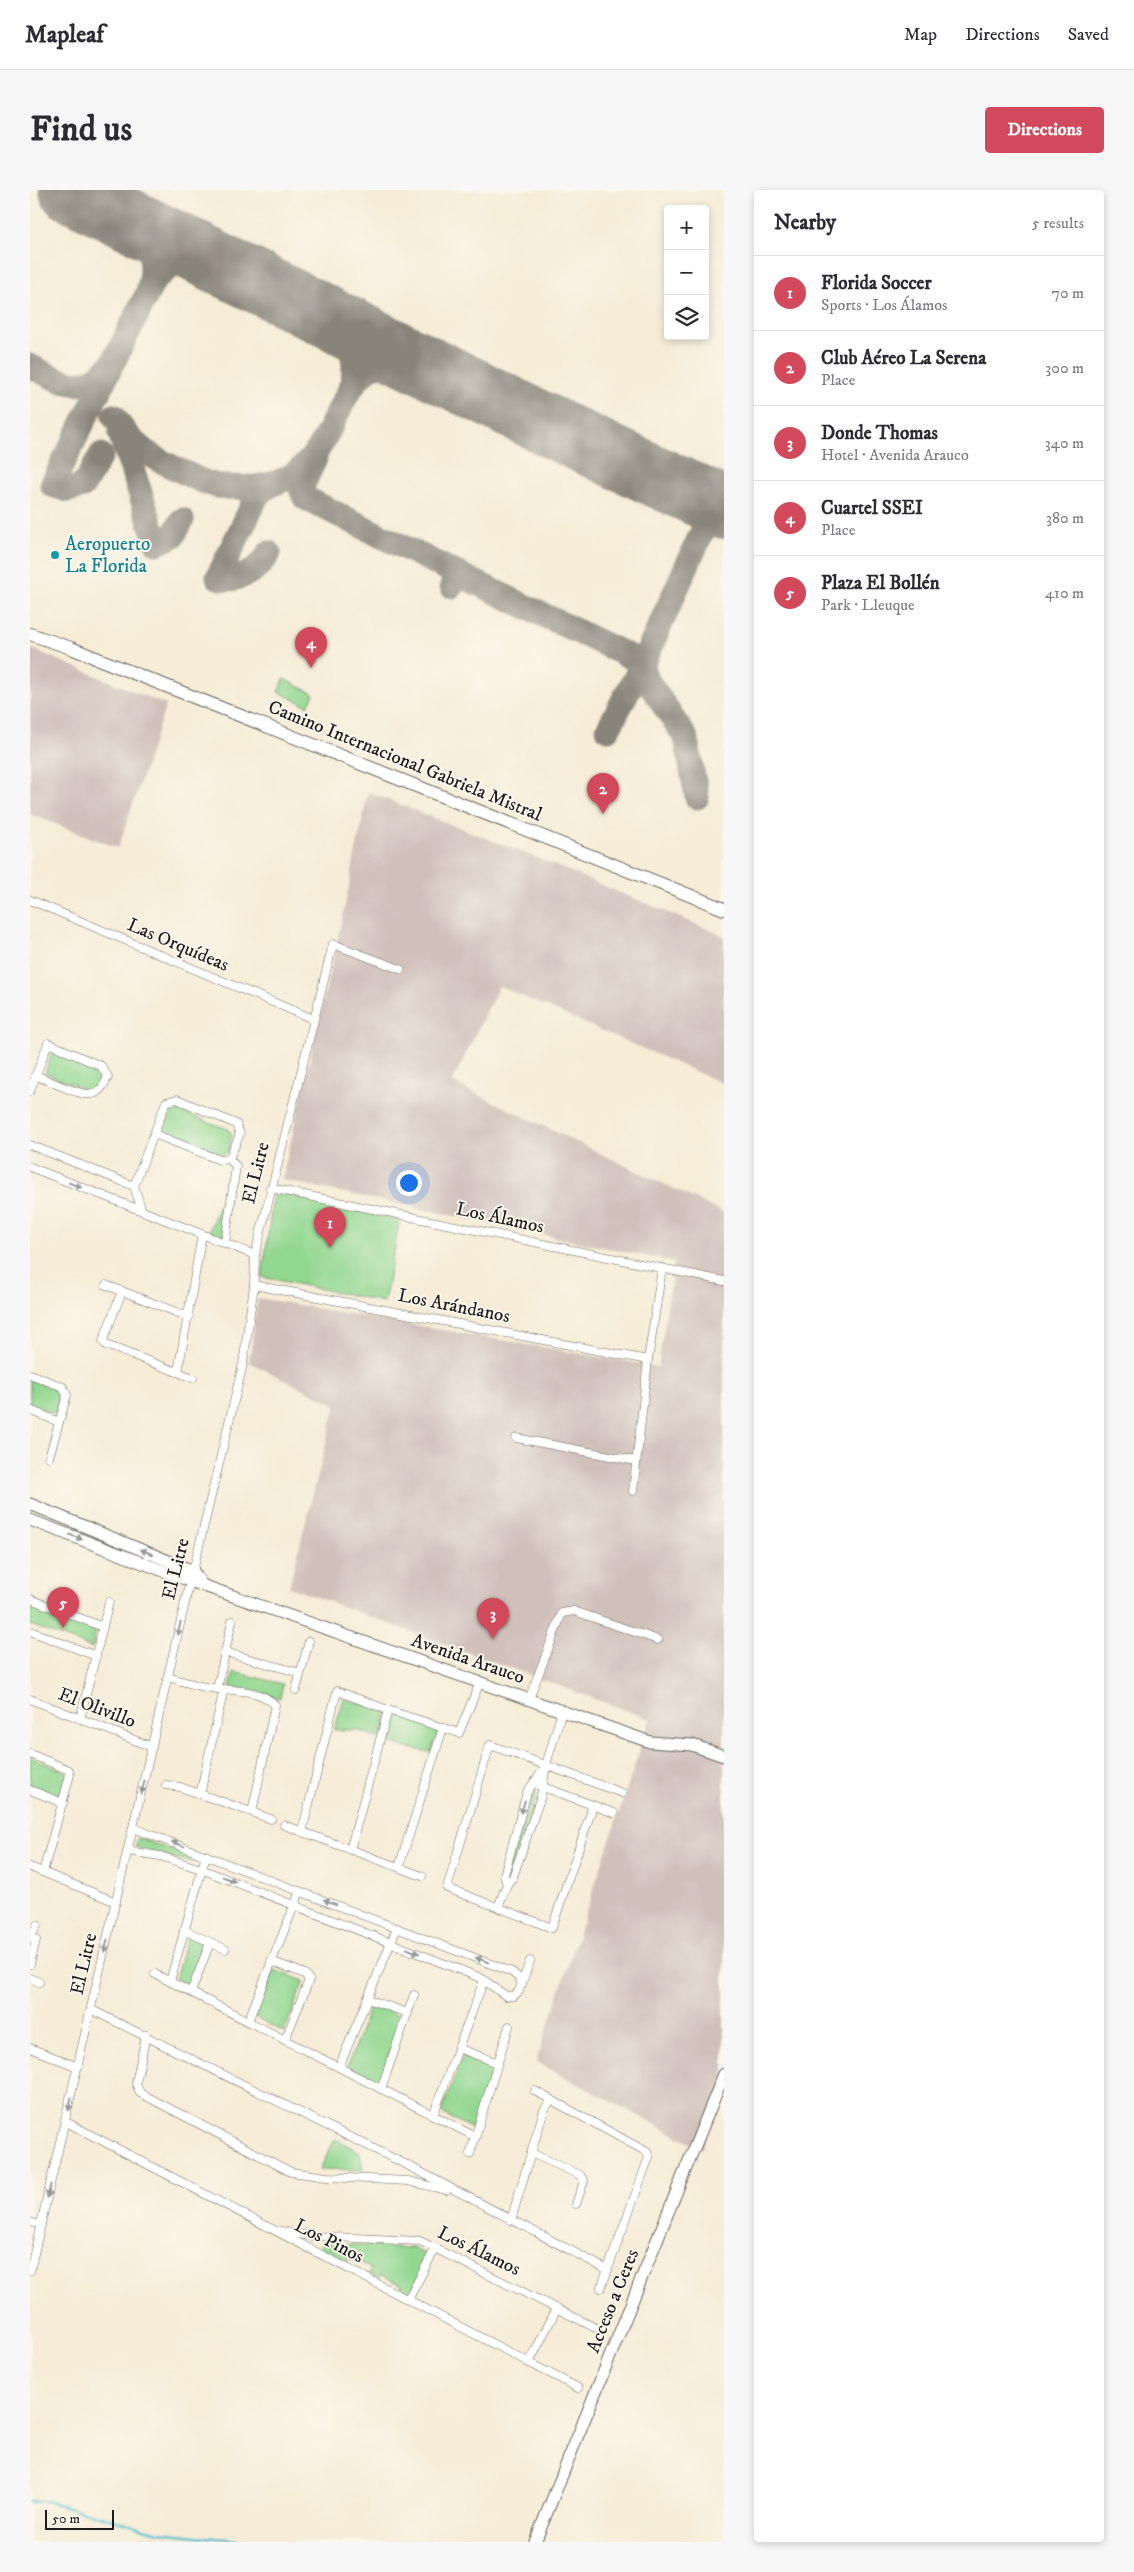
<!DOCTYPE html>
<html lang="en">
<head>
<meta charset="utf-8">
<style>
	:root { --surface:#fff; --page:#f7f7f7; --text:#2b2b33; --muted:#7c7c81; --line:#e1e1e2; --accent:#d1495b }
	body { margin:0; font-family:"IM FELL DW Pica",serif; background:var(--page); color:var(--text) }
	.controls { position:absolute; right:15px; top:15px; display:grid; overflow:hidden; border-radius:5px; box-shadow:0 2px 8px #0003 }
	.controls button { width:45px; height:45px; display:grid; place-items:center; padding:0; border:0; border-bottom:1px solid var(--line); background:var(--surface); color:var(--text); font:25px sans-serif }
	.scale { position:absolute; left:15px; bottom:12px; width:69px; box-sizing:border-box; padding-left:5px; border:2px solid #1c1c1c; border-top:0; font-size:14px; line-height:18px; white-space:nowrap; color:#1c1c1c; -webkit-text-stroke:4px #fbf7ec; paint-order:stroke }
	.you { position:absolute; left:378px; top:992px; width:18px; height:18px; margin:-12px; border:4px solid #fff; border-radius:50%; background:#1a73e8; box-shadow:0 0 0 8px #1a73e833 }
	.badge { display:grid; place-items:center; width:32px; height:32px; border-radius:50%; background:var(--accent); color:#fff; font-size:16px; font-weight:700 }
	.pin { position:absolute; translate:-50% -41px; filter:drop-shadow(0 1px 2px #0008) }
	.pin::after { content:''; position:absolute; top:26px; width:18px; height:15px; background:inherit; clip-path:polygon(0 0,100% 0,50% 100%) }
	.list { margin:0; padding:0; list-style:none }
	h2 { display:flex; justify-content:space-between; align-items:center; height:65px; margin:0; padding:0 20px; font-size:21px }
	h2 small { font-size:16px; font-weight:400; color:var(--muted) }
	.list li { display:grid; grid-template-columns:32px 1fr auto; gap:15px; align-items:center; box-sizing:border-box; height:75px; padding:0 20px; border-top:1px solid var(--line) }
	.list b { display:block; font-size:19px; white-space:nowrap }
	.list p { margin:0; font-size:16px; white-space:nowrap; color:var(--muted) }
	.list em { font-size:16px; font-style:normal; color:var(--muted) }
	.icon { flex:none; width:28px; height:28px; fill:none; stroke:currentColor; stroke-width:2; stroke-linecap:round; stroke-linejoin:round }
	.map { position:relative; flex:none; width:694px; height:2352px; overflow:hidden; border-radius:5px }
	header { display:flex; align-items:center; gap:30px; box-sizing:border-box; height:70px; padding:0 25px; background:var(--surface); border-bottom:1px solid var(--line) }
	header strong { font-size:24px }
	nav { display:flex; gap:28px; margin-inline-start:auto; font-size:18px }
	.intro { display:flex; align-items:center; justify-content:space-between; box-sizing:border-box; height:120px; padding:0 30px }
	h1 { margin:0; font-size:35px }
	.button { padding:12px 22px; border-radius:5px; background:var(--accent); color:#fff; font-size:18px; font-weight:700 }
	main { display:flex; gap:30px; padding:0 30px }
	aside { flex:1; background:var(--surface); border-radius:5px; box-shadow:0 2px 8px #0003 }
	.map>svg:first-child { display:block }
</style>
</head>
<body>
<header>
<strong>Mapleaf</strong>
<nav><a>Map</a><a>Directions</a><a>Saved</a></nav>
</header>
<div class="intro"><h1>Find us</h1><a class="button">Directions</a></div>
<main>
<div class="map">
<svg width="694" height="2352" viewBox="0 0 694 2352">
	<rect width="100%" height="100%" fill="#fbf7ec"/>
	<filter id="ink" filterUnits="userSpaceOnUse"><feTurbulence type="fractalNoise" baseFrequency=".02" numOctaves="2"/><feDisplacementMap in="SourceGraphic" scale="10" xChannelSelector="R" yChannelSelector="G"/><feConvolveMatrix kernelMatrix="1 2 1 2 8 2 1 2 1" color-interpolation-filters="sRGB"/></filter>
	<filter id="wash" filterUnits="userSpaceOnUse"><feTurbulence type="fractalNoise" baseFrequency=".0096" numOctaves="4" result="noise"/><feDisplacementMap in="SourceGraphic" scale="20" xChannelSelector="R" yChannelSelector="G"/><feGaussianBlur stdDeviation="1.12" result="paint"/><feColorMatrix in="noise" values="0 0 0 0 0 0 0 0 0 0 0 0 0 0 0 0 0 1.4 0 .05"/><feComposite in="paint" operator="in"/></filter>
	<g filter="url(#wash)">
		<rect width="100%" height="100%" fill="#f6ecd7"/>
		<g fill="#cfc0ba">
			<path d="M0,458l136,57 -48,143 -88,-34z"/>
			<path d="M338,602l174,68 182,76v148l-225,-98 -47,96 272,131v880l-22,56 -166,-87 114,-343 -361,-132 47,-182 -87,-43 9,-64 400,69 16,-105 -392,-82 60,-260z"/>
		</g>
		<g fill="#92d790" stroke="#577a56">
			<path d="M254,489l30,15 -6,12 -30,-14z"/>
			<path d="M23,860l46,21 3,6 -2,7 -12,7 -43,-18z"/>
			<path d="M141,918l57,21 4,5 -4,18 -4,2 -62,-23z"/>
			<path d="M200,987l-7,60 -14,-6z"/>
			<path d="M244,1002l126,28 -16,82 -122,-25z"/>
			<path d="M0,1190l29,11 -3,23 -26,-10z"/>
			<path d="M0,1415l66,25 -4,18 -62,-23z"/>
			<path d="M204,1482l49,12 -3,14 -50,-11z"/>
			<path d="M314,1509l43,12 -8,27 -22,-8h-23z"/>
			<path d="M359,1522l50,16 -8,24 -24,-4 -26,-9z"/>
			<path d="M0,1567l38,16 -7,26 -31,-13z"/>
			<path d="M505,1604l2,1 -26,79 -4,4 -1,-4 26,-78z"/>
			<path d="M108,1648l56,20 -1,5 -58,-16z"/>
			<path d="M157,1747l19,8 -17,41 -14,-8z"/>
			<path d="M244,1780l30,11 -20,51 -29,-15z"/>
			<path d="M341,1814l32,13 -24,64 -32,-14z"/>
			<path d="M433,1866l30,10 -19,64 -33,-17z"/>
			<path d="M305,1949l25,13 3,18 -43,-1z"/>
			<path d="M291,2053l91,5 17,8 -18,34 -6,2 -5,-3 2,-4 -21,-10 -2,4 -10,-5 2,-5 -21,-11 -4,4 -27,-13z"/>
		</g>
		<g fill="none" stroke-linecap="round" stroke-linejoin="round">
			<path stroke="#55c1cf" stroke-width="2.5" d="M0,2312l16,-1 113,31 94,10"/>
			<g stroke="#89847a" stroke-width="25">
				<path d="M94,27c23,20 34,39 25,70"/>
				<path d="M301,129c19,21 28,39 20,68"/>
				<path d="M0,176c29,14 53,31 79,1"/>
				<path d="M84,226c19,33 40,42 73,58 28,14 35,14 66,13 105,-6 65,-157 175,-121"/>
				<path d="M90,243l37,110 16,-7 9,-16"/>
				<path d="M71,265l-18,31 -16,4 -15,-5 102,-205c19,-20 39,-22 65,-16"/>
				<path d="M285,269l-14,30 4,9 147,73 3,6 -3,9"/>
				<path d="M670,306l8,14 -1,11"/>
				<path d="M239,363c-10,17 -32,31 -51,24l40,-83 13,-9"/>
				<path d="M424,384l-2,-3 191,92 2,14 41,61 11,59"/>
				<path d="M578,539l35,-66 64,-142 9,-8 8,-1"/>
			</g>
			<path stroke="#89847a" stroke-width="62" d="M40,0l493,243 161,75"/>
		</g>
	</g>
	<g filter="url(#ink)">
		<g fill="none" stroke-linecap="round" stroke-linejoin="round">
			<defs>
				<g id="street">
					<path d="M0,710l283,119"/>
					<path d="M0,901l18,-48 53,23 7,11c-3,7 -7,15 -15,17 -12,3 -45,-14 -58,-19"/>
					<path d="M0,955l104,41"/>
					<path d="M0,977l225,88"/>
					<path d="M104,996l32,-84 11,-3 59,25 4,10 -11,25 -9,1 -66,-26"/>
					<path d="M104,996l8,25"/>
					<path d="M240,998l454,93"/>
					<path d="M195,1053l11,-77 -7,-7"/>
					<path d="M76,1095l83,32"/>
					<path d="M224,1095l394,75"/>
					<path d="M92,1101l-19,50 3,4 87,33"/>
					<path d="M148,1182l24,-138"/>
					<path d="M0,1184l33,13 4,8 -18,62"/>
					<path d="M0,1220l29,12"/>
					<path d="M486,1248l120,23"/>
					<path d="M603,1301l15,-131 14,-92"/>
					<path d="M163,1381l50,-207 11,-79 1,-30 78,-311 67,25"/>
					<path d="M0,1409l73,28"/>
					<path d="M0,1441l66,25"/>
					<path d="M195,1462l75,21"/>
					<path d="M138,1487c14,4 28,9 43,11 20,3 49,0 64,17l-23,107"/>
					<path d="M187,1499l15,-68"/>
					<path d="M266,1500l13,-49"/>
					<path d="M0,1509l122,48"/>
					<path d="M499,1509l33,-86 12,-2 84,29"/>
					<path d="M50,1529l29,-117"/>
					<path d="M0,1564l39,16 1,5 -27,97"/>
					<path d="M136,1595l14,2 91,32"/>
					<path d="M508,1595l76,28"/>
					<path d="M0,1600l33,13"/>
					<path d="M170,1604l24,-105"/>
					<path d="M563,1616l-41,122 -105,-40 43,-143 132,48"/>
					<path d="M254,1635l138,51"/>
					<path d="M103,1638l379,144 7,6 3,6"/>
					<path d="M272,1642l35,-141 51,19"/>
					<path d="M320,1660l38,-140 71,23 21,-51"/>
					<path d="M98,1661l32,5 41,13 280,109 25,18h8l5,-5 11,-30"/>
					<path d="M0,1677l86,35"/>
					<path d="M369,1677l44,-139"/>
					<path d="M477,1694l-3,-9 23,-83 17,-23"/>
					<path d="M468,1717l9,-23 6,-7 28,-81 5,-31 16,-54"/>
					<path d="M154,1740l41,19"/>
					<path d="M0,1747l6,3 -6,24"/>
					<path d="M0,1748l7,-13"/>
					<path d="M241,1771l34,13 4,6 -24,60"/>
					<path d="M125,1784l321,163"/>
					<path d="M0,1788l9,4"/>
					<path d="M140,1791l36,-126"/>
					<path d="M161,1802l19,-49"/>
					<path d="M337,1809l41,14"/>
					<path d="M62,1820l317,156 199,104"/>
					<path d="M218,1831l52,-130"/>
					<path d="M116,1845l-10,48 4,10 151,79 36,5 81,4 39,9"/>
					<path d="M0,1858l48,19"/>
					<path d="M428,1858l40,15"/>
					<path d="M309,1877l58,-139"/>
					<path d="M351,1899l33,-94"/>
					<path d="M505,1901l112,61 2,5 -48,131"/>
					<path d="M403,1925l51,-135"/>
					<path d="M36,1932l512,266"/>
					<path d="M501,1963l49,22 4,6 -8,23"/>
					<path d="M440,1964l39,-128"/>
					<path d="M481,2030l33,-110 7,-10"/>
					<path d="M0,2032l11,3"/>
					<path d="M250,2041l31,5 109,5 182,90"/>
					<path d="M0,2081l160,-690"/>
					<path d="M378,2110l28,-53"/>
					<path d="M499,2173l28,-55"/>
				</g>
				<g id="secondary">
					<path d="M0,1314l163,67 9,14"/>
					<path d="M0,1330l160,61 460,161 42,3 32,11"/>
					<path d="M505,2352l189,-468"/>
				</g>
				<path id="primary" d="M0,444l41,14 653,261"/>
			</defs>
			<use href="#street" stroke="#68655d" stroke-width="9"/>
			<use href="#secondary" stroke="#68655d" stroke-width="13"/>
			<use href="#primary" stroke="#68655d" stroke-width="14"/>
			<use href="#street" stroke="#fff" stroke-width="8"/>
			<use href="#secondary" stroke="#fff" stroke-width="11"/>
			<use href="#primary" stroke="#fff" stroke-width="12"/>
		</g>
		<defs><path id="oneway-solid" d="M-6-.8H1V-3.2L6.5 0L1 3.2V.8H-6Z" transform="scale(1.25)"/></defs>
		<g fill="#999">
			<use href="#oneway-solid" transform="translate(45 995) rotate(21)"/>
			<use href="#oneway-solid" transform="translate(46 1347) rotate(21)"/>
			<use href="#oneway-solid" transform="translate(117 1362) rotate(-158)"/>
			<use href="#oneway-solid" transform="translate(149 1439) rotate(103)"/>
			<use href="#oneway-solid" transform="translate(113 1597) rotate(103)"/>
			<use href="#oneway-solid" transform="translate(493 1617) rotate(106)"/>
			<use href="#oneway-solid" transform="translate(148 1654) rotate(-159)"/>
			<use href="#oneway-solid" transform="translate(199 1689) rotate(21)"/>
			<use href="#oneway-solid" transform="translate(300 1712) rotate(-159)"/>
			<use href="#oneway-solid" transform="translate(76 1756) rotate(103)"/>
			<use href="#oneway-solid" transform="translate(383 1761) rotate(22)"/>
			<use href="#oneway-solid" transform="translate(452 1770) rotate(-159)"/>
			<use href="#oneway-solid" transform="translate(40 1914) rotate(103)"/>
			<use href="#oneway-solid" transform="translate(19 2001) rotate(104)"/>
		</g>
	</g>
	<circle fill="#0f9aa8" stroke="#fbf7ec" stroke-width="2" cx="25" cy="365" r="5"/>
	<g text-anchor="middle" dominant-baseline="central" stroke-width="4" stroke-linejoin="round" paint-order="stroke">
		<g font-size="19" fill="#0d838f" stroke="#fbf7ec" text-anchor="start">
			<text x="35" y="354">Aeropuerto<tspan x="35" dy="22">La Florida</tspan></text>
		</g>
		<g font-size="19" fill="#1c1c1c" stroke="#fbf7ec">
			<text transform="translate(375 571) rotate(22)">Camino Internacional Gabriela Mistral</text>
			<text transform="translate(148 755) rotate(23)">Las Orquídeas</text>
			<text transform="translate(226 983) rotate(-76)">El Litre</text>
			<text transform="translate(470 1028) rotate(12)">Los Álamos</text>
			<text transform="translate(424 1116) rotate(11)">Los Arándanos</text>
			<text transform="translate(146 1379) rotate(-76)">El Litre</text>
			<text transform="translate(438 1469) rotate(19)">Avenida Arauco</text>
			<text transform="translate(67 1518) rotate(21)">El Olivillo</text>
			<text transform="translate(54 1774) rotate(-77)">El Litre</text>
			<text transform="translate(299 2051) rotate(27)">Los Pinos</text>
			<text transform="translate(449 2061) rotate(26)">Los Álamos</text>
			<text transform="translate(583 2111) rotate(-68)">Acceso a Ceres</text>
		</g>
	</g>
</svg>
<div class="controls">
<button>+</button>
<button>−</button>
<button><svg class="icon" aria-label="layers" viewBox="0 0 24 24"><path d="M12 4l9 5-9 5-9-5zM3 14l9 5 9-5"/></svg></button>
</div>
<div class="scale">50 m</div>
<div class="you"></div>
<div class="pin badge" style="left:300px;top:1058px">1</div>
<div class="pin badge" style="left:573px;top:624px">2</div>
<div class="pin badge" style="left:463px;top:1449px">3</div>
<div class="pin badge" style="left:281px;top:478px">4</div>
<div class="pin badge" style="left:33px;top:1438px">5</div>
</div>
<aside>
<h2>Nearby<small>5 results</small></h2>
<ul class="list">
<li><span class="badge">1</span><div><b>Florida Soccer</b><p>Sports · Los Álamos</p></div><em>70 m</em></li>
<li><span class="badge">2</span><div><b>Club Aéreo La Serena</b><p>Place</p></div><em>300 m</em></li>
<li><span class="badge">3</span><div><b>Donde Thomas</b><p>Hotel · Avenida Arauco</p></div><em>340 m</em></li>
<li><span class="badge">4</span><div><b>Cuartel SSEI</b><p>Place</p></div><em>380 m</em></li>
<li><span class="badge">5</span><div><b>Plaza El Bollén</b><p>Park · Lleuque</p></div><em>410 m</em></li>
</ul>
</aside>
</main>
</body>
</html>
